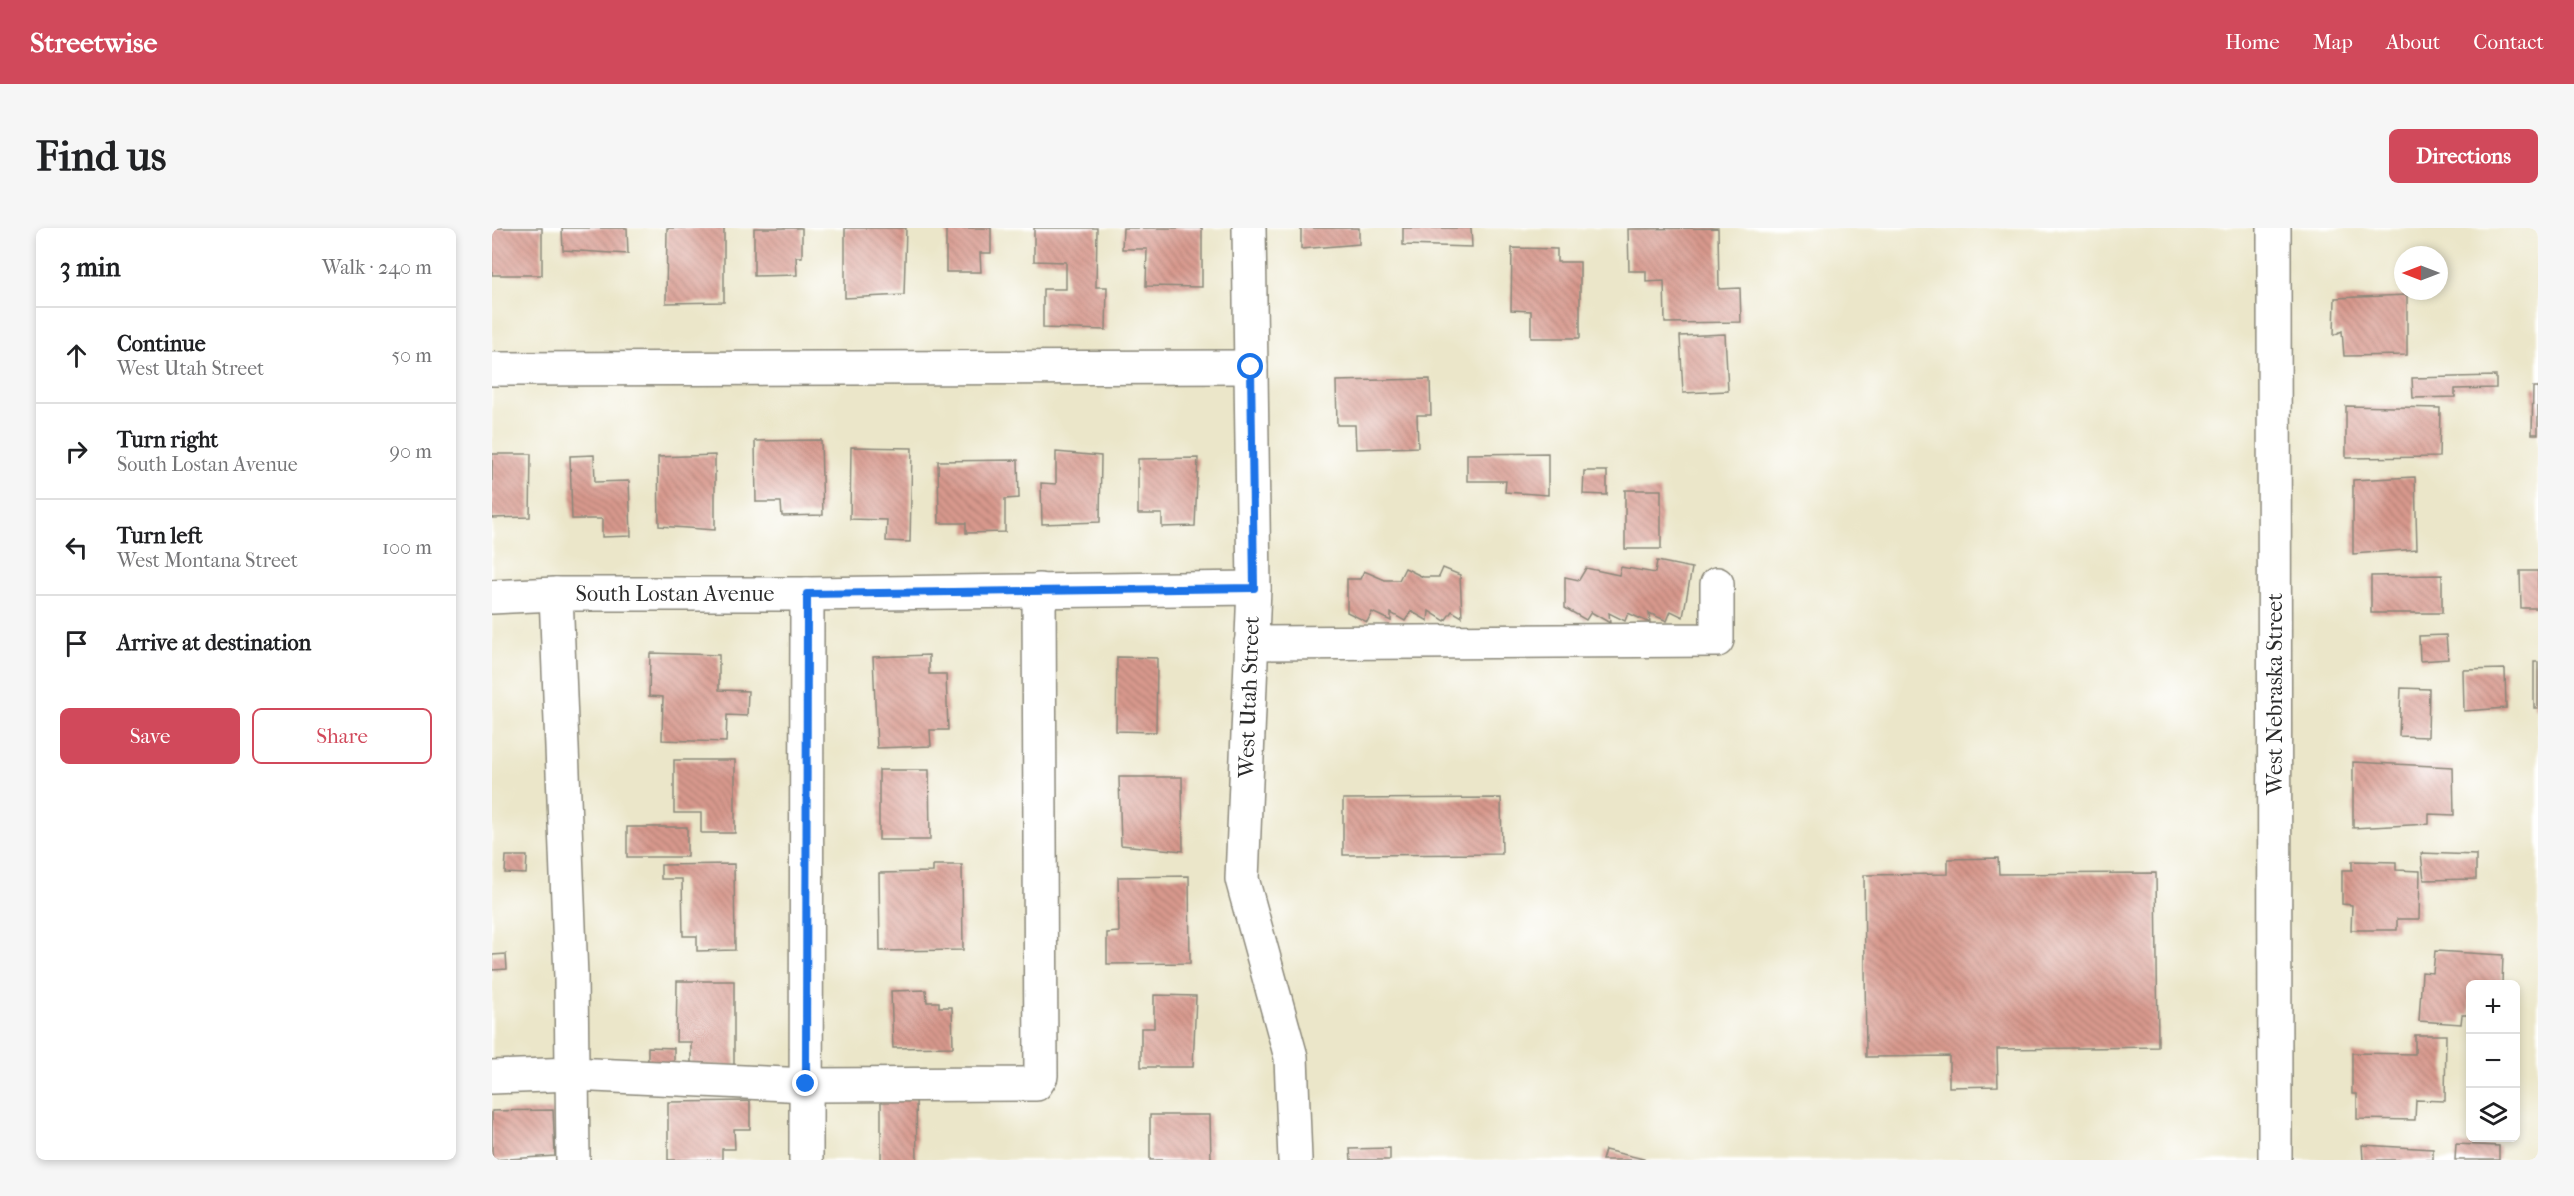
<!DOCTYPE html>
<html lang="en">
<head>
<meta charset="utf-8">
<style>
	:root { --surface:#fff; --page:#f6f6f6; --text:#202124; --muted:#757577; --line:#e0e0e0; --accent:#d1495b }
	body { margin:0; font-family:"IM FELL French Canon",serif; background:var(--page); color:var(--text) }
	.controls { position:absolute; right:18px; bottom:18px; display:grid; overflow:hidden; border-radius:9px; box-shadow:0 3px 9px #0003 }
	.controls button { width:54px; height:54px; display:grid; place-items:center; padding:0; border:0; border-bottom:2px solid var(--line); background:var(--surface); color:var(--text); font:30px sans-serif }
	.compass { position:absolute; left:1902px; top:18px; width:54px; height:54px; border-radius:50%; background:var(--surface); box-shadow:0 3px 9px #0003; rotate:270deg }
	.stop { position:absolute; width:18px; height:18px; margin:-14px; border:4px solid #1a73e8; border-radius:50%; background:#fff }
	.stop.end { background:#1a73e8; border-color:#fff; box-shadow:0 2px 6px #0008 }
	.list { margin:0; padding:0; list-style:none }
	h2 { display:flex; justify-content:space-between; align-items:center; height:78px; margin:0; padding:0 24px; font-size:26px }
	h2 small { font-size:20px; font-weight:400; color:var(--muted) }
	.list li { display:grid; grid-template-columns:39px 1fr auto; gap:18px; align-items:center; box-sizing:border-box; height:96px; padding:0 24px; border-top:2px solid var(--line) }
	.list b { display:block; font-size:22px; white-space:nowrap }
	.list p { margin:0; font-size:20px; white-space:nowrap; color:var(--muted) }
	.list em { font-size:20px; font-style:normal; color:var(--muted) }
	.actions { display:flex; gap:12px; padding:18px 24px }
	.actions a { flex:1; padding:14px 0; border:2px solid var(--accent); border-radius:9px; text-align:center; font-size:21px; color:var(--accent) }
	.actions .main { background:var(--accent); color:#fff }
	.icon { flex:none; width:33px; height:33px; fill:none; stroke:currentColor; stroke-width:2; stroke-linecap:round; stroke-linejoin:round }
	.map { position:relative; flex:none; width:2046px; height:932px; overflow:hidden; border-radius:9px }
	header { display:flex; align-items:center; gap:36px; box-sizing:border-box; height:84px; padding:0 30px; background:var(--accent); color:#fff }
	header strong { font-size:28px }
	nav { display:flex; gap:33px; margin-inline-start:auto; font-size:21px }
	.intro { display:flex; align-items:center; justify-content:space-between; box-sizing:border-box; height:144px; padding:0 36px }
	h1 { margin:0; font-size:42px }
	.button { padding:15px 27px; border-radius:9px; background:var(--accent); color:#fff; font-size:21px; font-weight:700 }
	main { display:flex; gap:36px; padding:0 36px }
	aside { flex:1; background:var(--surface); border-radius:9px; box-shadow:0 3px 9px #0003 }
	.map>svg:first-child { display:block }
</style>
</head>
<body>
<header>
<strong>Streetwise</strong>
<nav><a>Home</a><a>Map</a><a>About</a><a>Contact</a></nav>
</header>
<div class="intro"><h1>Find us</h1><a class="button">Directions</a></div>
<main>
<aside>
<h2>3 min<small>Walk · 240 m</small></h2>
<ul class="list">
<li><svg class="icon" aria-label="ahead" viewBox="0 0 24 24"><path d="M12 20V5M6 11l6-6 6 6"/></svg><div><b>Continue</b><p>West Utah Street</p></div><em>50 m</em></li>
<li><svg class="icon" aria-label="right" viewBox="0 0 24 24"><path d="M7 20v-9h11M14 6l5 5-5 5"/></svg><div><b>Turn right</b><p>South Lostan Avenue</p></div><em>90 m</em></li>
<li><svg class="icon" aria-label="left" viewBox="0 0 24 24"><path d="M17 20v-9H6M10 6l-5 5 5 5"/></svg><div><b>Turn left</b><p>West Montana Street</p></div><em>100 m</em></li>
<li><svg class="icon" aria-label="arrive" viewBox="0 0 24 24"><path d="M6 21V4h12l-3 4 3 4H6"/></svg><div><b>Arrive at destination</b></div></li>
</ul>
<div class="actions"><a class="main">Save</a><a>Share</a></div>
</aside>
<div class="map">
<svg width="2046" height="932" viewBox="0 0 2046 932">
	<defs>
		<pattern id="building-back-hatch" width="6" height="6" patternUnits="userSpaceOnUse" patternTransform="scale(1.5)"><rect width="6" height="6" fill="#d8998d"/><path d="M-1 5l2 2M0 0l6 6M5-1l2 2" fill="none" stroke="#af7d73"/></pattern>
	</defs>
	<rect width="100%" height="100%" fill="#fff"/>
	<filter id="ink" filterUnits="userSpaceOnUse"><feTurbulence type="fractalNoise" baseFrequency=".0167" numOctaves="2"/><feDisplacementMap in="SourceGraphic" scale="12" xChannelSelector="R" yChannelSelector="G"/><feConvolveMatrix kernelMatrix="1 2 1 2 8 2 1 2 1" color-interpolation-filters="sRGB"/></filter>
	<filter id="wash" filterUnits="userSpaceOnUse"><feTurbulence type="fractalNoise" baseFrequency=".008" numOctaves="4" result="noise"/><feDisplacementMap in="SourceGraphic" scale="24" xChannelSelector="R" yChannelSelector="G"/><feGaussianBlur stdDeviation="1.35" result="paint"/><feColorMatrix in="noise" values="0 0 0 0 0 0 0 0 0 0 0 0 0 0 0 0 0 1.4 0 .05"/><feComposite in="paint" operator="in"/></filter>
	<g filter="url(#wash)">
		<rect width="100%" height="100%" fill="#ebe6c9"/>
		<g id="blocks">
			<g fill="url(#building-back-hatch)">
				<rect x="0" y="0" width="50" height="47"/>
				<path d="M70,0h65l1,26 -65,-4z"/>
				<path d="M175,0h57v74l-58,1z"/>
				<path d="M262,0h48v29h-6l1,18 -43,1z"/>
				<path d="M353,0h61l-2,67 -59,3z"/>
				<path d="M454,0h45v25h-11l1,19h-35z"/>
				<path d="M542,0h63l-1,59h11l-1,43 -63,-2v-39h23v-27l-32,-1z"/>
				<path d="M631,0h79v59l-56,-1 1,-37h-25z"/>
				<path d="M809,0h58v16l-58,5z"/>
				<path d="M911,0h68l1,19 -69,-2z"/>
				<path d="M1226,0l1,61 21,-1 1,34 -76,1 -1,-42 -18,1v-11h-17l-1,-42z"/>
				<path d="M1020,20l45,1v13h23v76h-49v-27l-20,-1z"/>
				<path d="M1915,67v60l-63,1 -2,-25 -8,4 1,-37z"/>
				<path d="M1233,106l3,57 -45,2 -3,-57z"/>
				<path d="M2004,148v12l-41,1v8l-42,1 -1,-20z"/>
				<path d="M938,151l1,36h-14l1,32 -62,2 -1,-24h-18l-1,-44z"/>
				<path d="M2041,159h5v47h-6z"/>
				<path d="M1854,178l94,2 -1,49 -93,1z"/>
				<path d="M329,212l2,75 -41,1 -1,-14h-25l-1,-61z"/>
				<path d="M359,219l61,1 -2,94 -24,-1 1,-21 -37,-1z"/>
				<path d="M564,224l45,4 -1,66 -58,2 -1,-41 15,1z"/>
				<path d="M1056,225v42l-43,-3 1,-11h-39v-27z"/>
				<path d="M0,226h39l-1,63 -38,1z"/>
				<path d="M102,227l1,27 34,-1 2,55 -29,1v-18h-30l-2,-63z"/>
				<path d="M223,227v75l-56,-4 -1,-69z"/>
				<path d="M706,230l-3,68 -33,1v-13h-24v-55z"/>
				<path d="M526,232l1,38 -14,1v33l-39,1v-10h-27l-1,-62z"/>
				<path d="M1092,243h23v24l-24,-1z"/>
				<path d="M1923,249l2,72 -64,5v-74z"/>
				<rect x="1133" y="262" width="36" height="59"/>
				<path d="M1165,333l35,7 -9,49 -12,-6 -4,10 -18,-8 1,10 -22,-10 -3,8 -16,-8 1,10 -19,-11 -5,8 -21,-12v-31l14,3 7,-12 33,7 2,-8 34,6z"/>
				<path d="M913,340l18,9h16l4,-9 17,7 2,42 -10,-6 -7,10 -16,-10 -1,10 -17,-10 -6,10 -14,-8v8l-19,-9 -5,10 -20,-10v-33h13l4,-8 21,9h14z"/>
				<path d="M2028,343h18v37h-17z"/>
				<path d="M1950,347v38h-71v-37z"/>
				<path d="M1954,407l2,24 -28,2 -1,-25z"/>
				<path d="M158,425l69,2v35l29,1 -1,25 -20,-1 -1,27 -64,-2 1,-43 -14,-1z"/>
				<path d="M437,427v19h17l2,56h-18l1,16 -54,2 -4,-91z"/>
				<path d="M625,429l40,1 -1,74 -40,-1z"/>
				<rect x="2042" y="434" width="4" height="46"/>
				<path d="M2013,441l1,39 -42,3 -1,-41z"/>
				<path d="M1909,460l28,1 -1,48 -29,-1z"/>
				<path d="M182,532h61v73h-34v-20h-27z"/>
				<path d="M1861,534l100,5 1,48 -25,-1v10l-76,4z"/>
				<path d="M387,542h50l1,70h-51z"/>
				<path d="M627,549h63l1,74 -62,-6z"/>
				<path d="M1009,570l1,56 -159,1v-56z"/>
				<rect x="135" y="599" width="60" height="30"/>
				<path d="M1929,625l55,2v24l-52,1z"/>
				<path d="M14,628h21l-1,18 -21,-1z"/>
				<path d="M1506,630l1,16 157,-1 2,174 -161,2 1,37 -49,1v-31l-83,1 -2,-182 84,-1v-15z"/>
				<path d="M1860,633l44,1v8l24,1 -1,48h-22v11h-46l1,-25 -10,-1v-34h10z"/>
				<path d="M242,636l1,86 -38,1v-15h-14l-1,-57h-21v-14z"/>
				<path d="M441,637h29l1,85 -83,1 -1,-78 54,-1z"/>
				<path d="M697,648l1,87 -83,1v-31l12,-1 -1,-55z"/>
				<path d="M1943,723l68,4 -1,29h-32v31h-8l-1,9 -42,-3 3,-49 11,1z"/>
				<path d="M14,726l1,15 -15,1v-15z"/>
				<path d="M185,753h57v85l-43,-1v-23h-15z"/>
				<path d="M434,762l1,12h12v5h13l1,40 -60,1 -2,-57z"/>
				<path d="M662,767l42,1 -3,71h-52v-39h13z"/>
				<path d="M1923,807h31l-1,66 -29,-1 -1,20 -58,-1v-25h-5v-41l63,1z"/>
				<path d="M156,819l26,1v24h-26z"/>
				<path d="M389,871h35l1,61h-36z"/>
				<path d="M258,873v28h-16l1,20h-13v11h-54v-58z"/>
				<path d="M61,882l2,46 -63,4v-49z"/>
				<path d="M658,887h60l1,45h-61z"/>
				<path d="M1964,916l43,2v14h-44z"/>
				<path d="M1870,917l71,4v11h-70z"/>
				<path d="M898,920v12h-39l-1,-11z"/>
				<path d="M1113,922l39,9v1h-42z"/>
			</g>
		</g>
	</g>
	<g filter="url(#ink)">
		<use href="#blocks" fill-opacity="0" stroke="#8b887a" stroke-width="1.5"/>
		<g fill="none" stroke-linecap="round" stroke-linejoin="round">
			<defs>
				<g id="minor">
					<path d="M757,0l5,360 -12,291 49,178 4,103"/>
					<path d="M1782,0l1,932"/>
					<path d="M0,141l759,-2"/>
					<path d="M64,366l15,383 2,183"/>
					<path d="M0,369l64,-3h251l447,-6"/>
					<path d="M759,415l466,-3v-56"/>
					<path d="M0,849l80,-3 234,11 230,-1 5,-8 -2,-486"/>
					<path d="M314,932l1,-566"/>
				</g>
			</defs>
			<use href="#minor" stroke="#8b887a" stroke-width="36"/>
			<use href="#minor" stroke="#fff" stroke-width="33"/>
		</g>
	</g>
	<g fill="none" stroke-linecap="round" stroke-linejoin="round" filter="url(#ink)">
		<path stroke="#1a73e8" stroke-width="8" d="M314,856l1,-490 447,-6 -3,-221"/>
	</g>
	<g text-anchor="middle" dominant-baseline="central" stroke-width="4.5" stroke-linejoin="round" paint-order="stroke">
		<g font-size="22" fill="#2b2b2b" stroke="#fff">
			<text x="183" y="366">South Lostan Avenue</text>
			<text transform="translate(1783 466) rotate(-90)">West Nebraska Street</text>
			<text transform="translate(757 469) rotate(-88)">West Utah Street</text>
		</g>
	</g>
</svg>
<div class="controls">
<button>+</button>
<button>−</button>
<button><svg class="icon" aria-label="layers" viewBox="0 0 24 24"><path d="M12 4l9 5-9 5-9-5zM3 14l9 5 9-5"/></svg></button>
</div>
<svg class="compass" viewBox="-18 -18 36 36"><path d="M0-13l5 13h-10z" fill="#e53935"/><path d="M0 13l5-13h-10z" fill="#757577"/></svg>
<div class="stop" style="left:759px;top:139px"></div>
<div class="stop end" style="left:314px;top:856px"></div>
</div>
</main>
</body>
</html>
